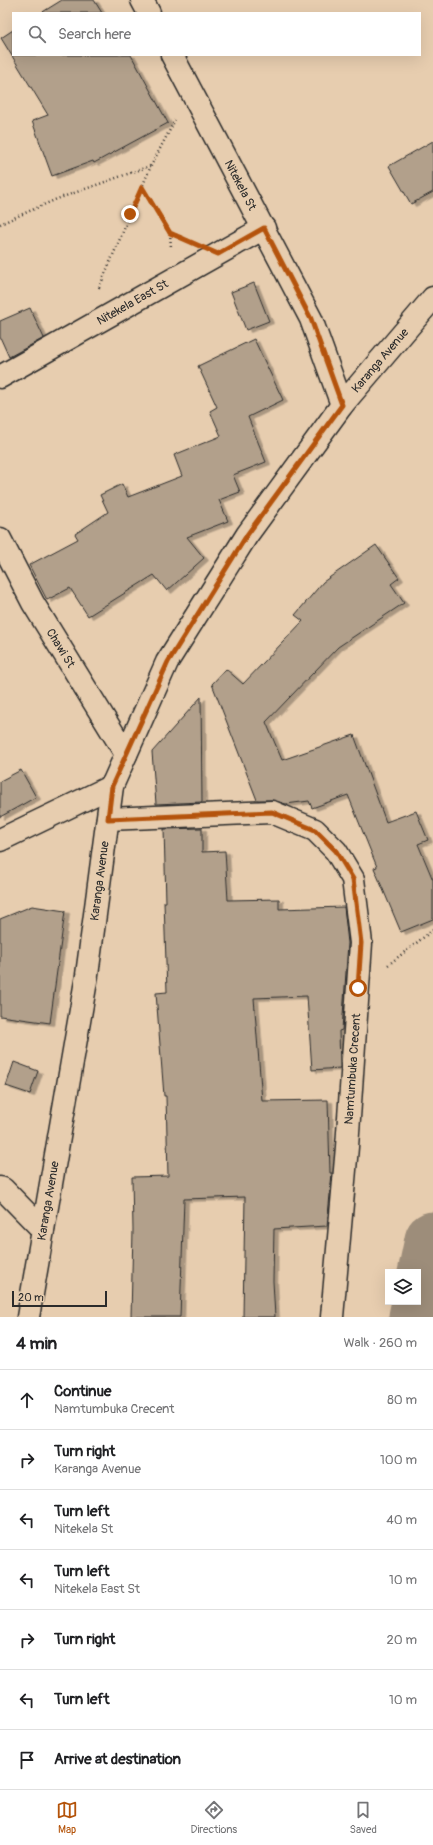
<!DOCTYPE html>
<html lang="en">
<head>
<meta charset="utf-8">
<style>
	:root { --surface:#fff; --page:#f6f6f6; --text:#202124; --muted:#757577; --line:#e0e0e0; --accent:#b45309 }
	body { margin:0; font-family:Pangolin,sans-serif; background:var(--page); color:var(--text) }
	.controls { position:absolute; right:12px; bottom:12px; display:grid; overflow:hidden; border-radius:0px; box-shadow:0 4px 16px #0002 }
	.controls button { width:36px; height:36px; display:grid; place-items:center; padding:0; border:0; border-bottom:1px solid var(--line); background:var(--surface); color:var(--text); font:20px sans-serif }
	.scale { position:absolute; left:12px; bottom:10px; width:95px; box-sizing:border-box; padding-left:4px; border:2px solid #2b2b2b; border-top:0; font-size:11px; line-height:14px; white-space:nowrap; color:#2b2b2b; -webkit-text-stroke:3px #e7cdaf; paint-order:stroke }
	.stop { position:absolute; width:12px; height:12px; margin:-9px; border:3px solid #b45309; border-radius:50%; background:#fff }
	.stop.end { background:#b45309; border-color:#fff; box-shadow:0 1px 4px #0008 }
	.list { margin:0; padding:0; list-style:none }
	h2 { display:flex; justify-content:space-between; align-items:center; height:52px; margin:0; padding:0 16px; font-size:17px }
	h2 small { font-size:13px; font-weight:400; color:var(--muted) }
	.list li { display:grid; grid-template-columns:26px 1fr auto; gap:12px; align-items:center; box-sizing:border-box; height:60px; padding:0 16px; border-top:1px solid var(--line) }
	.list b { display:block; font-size:15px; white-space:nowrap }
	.list p { margin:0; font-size:13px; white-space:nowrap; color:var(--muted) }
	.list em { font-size:13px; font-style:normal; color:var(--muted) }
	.icon { flex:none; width:22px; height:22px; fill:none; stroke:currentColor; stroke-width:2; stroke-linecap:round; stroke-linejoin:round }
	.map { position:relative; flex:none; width:433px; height:1317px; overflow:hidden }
	.search { position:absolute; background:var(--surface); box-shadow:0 4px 16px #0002; left:12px; right:12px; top:12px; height:44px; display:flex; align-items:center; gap:10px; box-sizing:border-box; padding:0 14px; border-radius:0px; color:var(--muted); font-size:15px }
	.sheet { height:472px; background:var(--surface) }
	nav { display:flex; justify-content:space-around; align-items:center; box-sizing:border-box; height:56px; border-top:1px solid var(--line); background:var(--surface); font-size:11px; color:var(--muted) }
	nav a { display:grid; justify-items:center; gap:2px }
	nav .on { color:var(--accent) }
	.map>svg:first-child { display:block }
</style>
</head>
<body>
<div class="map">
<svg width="433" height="1317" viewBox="0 0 433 1317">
	<defs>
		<filter id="shadow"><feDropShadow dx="4.5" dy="2.5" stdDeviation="0" flood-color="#0004"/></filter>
	</defs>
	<rect width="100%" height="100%" fill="#e7cdaf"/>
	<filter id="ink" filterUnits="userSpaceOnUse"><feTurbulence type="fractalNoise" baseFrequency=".025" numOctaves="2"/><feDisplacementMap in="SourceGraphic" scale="8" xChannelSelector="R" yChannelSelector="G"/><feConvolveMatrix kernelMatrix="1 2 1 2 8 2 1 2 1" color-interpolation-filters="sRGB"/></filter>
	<g filter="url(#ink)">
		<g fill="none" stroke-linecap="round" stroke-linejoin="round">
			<path stroke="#9d8d7a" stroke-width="57" d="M417,1317l16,-77"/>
		</g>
		<g fill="#b2a08b" stroke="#2b2b2b" filter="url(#shadow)">
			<path d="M62,0h32l8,13h-61z"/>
			<path d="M13,30v25h118l37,68 -74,40 -1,-2 -41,15 -20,-55 16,-6 -47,-77z"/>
			<path d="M433,141v51l-22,12 -22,-38z"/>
			<path d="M254,283l15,38 -23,9 -15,-38z"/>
			<path d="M30,308l14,30 -35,19 -9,-20v-16z"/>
			<path d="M254,339l29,61 -35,17 18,45 -33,13 7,17 -21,8 9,21 -41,16 17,21 -37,33 -13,-16 -66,41 -18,-28 -23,12 -18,-35 49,-26 -3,-5 33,-22 -8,-17 22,-11 6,13 54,-21 -8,-21 47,-19 -11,-25 7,-4 -19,-41z"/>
			<path d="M376,545l23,33 -8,6 13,19 -66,44 -72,75 16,38 72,-25 32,87 30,-11 12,29 -10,4 15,36v39l-32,13 -27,-64 3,-1 -29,-72 -36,13 -3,-7 -23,3 -14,-4h-15l-45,-116 14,-15 17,15 60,-63 -8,-6 28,-33z"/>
			<path d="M201,697l1,105 -46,2 -4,-52z"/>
			<path d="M21,770l15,27 -36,20v-36z"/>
			<path d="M202,828v24l23,-1 3,49 51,-1v10l65,-2 4,36 -6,87 -3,1 1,37 -28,2 -5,-74 -53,2 8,103 66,-1 2,73h2l-5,53 -53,3 -1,52 2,36h-32l2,-120 -61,2 -4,118h-49l2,-87 -1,-53 36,-1 -2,-80h-2l-8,-103 11,-1 -3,-90h2l-2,-73z"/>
			<path d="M32,906l33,5 -15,112 -50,-7v-97z"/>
			<path d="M14,1062l24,9 -8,23 -24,-8z"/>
		</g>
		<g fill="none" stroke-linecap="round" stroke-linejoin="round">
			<defs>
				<g id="minor">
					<path d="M142,0l7,13"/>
					<path id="s1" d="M172,55l139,264 31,86"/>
					<path id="s2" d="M0,377l264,-149"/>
					<path id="s3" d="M0,539l33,64 93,151"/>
					<path d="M108,819l164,-7 43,18 21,21 17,28 8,64 -14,204 -15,170"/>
					<path d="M0,840l112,-54"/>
					<path d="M0,1188l3,1 40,41"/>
					<path id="s4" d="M28,1317l59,-342 25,-189 55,-124 80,-127 95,-130 91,-107"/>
				</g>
			</defs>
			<use href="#minor" stroke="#2b2b2b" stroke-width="25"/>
			<g stroke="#2b2b2b" stroke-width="2.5" stroke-dasharray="1 3" stroke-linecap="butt">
				<path d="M142,187l28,46 17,7"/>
				<path d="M0,224l57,-25 93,-33"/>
				<path d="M170,233l1,15"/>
				<path d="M99,288l52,-122 24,-46"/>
				<path d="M388,965l45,-35"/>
			</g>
			<use href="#minor" stroke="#e7cdaf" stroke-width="22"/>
		</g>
	</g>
	<g fill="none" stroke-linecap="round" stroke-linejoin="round" filter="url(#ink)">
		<path stroke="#b45309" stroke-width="5" d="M130,214l12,-27 28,46 48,21 46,-26 47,91 31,86 -95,130 -79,127 -56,124 -4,33 164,-7 43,18 21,21 17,28 8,64 -3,45"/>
	</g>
	<g text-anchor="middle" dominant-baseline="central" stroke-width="4" stroke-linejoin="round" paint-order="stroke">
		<g font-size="12" fill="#2b2b2b" stroke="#e7cdaf">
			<text stroke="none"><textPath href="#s1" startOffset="147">Nitekela St</textPath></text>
			<text stroke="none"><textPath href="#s2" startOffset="152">Nitekela East St</textPath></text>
			<text stroke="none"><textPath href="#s4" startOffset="1043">Karanga Avenue</textPath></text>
			<text stroke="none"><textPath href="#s3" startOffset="125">Chawi St</textPath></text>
			<text stroke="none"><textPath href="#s4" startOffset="442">Karanga Avenue</textPath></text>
			<text transform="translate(353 1069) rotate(-86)">Namtumbuka Crecent</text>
			<text stroke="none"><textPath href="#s4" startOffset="118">Karanga Avenue</textPath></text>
		</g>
	</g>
</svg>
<div class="controls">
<button><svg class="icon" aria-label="layers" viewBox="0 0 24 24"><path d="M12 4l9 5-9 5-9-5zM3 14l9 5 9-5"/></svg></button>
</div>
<div class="scale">20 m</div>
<div class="stop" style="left:358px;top:988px"></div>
<div class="stop end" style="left:130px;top:214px"></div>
<div class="search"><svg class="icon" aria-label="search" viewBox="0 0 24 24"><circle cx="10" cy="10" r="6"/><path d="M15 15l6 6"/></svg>Search here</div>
</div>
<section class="sheet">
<h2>4 min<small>Walk · 260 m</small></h2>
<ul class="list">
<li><svg class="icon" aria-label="ahead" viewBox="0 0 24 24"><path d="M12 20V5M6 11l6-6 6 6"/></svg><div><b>Continue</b><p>Namtumbuka Crecent</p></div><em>80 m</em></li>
<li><svg class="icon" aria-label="right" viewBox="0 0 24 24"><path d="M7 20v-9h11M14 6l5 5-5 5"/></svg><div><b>Turn right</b><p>Karanga Avenue</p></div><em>100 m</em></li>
<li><svg class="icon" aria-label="left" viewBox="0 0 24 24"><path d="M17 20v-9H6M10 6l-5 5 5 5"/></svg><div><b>Turn left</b><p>Nitekela St</p></div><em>40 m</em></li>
<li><svg class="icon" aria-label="left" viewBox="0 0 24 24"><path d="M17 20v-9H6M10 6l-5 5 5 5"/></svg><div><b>Turn left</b><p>Nitekela East St</p></div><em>10 m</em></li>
<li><svg class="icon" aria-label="right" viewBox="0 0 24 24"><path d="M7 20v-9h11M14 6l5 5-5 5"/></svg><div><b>Turn right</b></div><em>20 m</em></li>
<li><svg class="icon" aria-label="left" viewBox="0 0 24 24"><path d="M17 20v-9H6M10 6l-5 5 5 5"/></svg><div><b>Turn left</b></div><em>10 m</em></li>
<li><svg class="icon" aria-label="arrive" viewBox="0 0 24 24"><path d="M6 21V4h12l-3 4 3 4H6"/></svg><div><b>Arrive at destination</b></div></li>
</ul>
</section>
<nav>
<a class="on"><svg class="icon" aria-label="map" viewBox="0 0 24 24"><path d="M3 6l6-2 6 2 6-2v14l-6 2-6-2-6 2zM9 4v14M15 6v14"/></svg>Map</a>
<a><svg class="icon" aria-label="directions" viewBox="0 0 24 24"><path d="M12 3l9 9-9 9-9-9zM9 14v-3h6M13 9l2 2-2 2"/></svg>Directions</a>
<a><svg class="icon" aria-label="saved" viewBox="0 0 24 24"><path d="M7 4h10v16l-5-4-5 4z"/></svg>Saved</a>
</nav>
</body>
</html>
